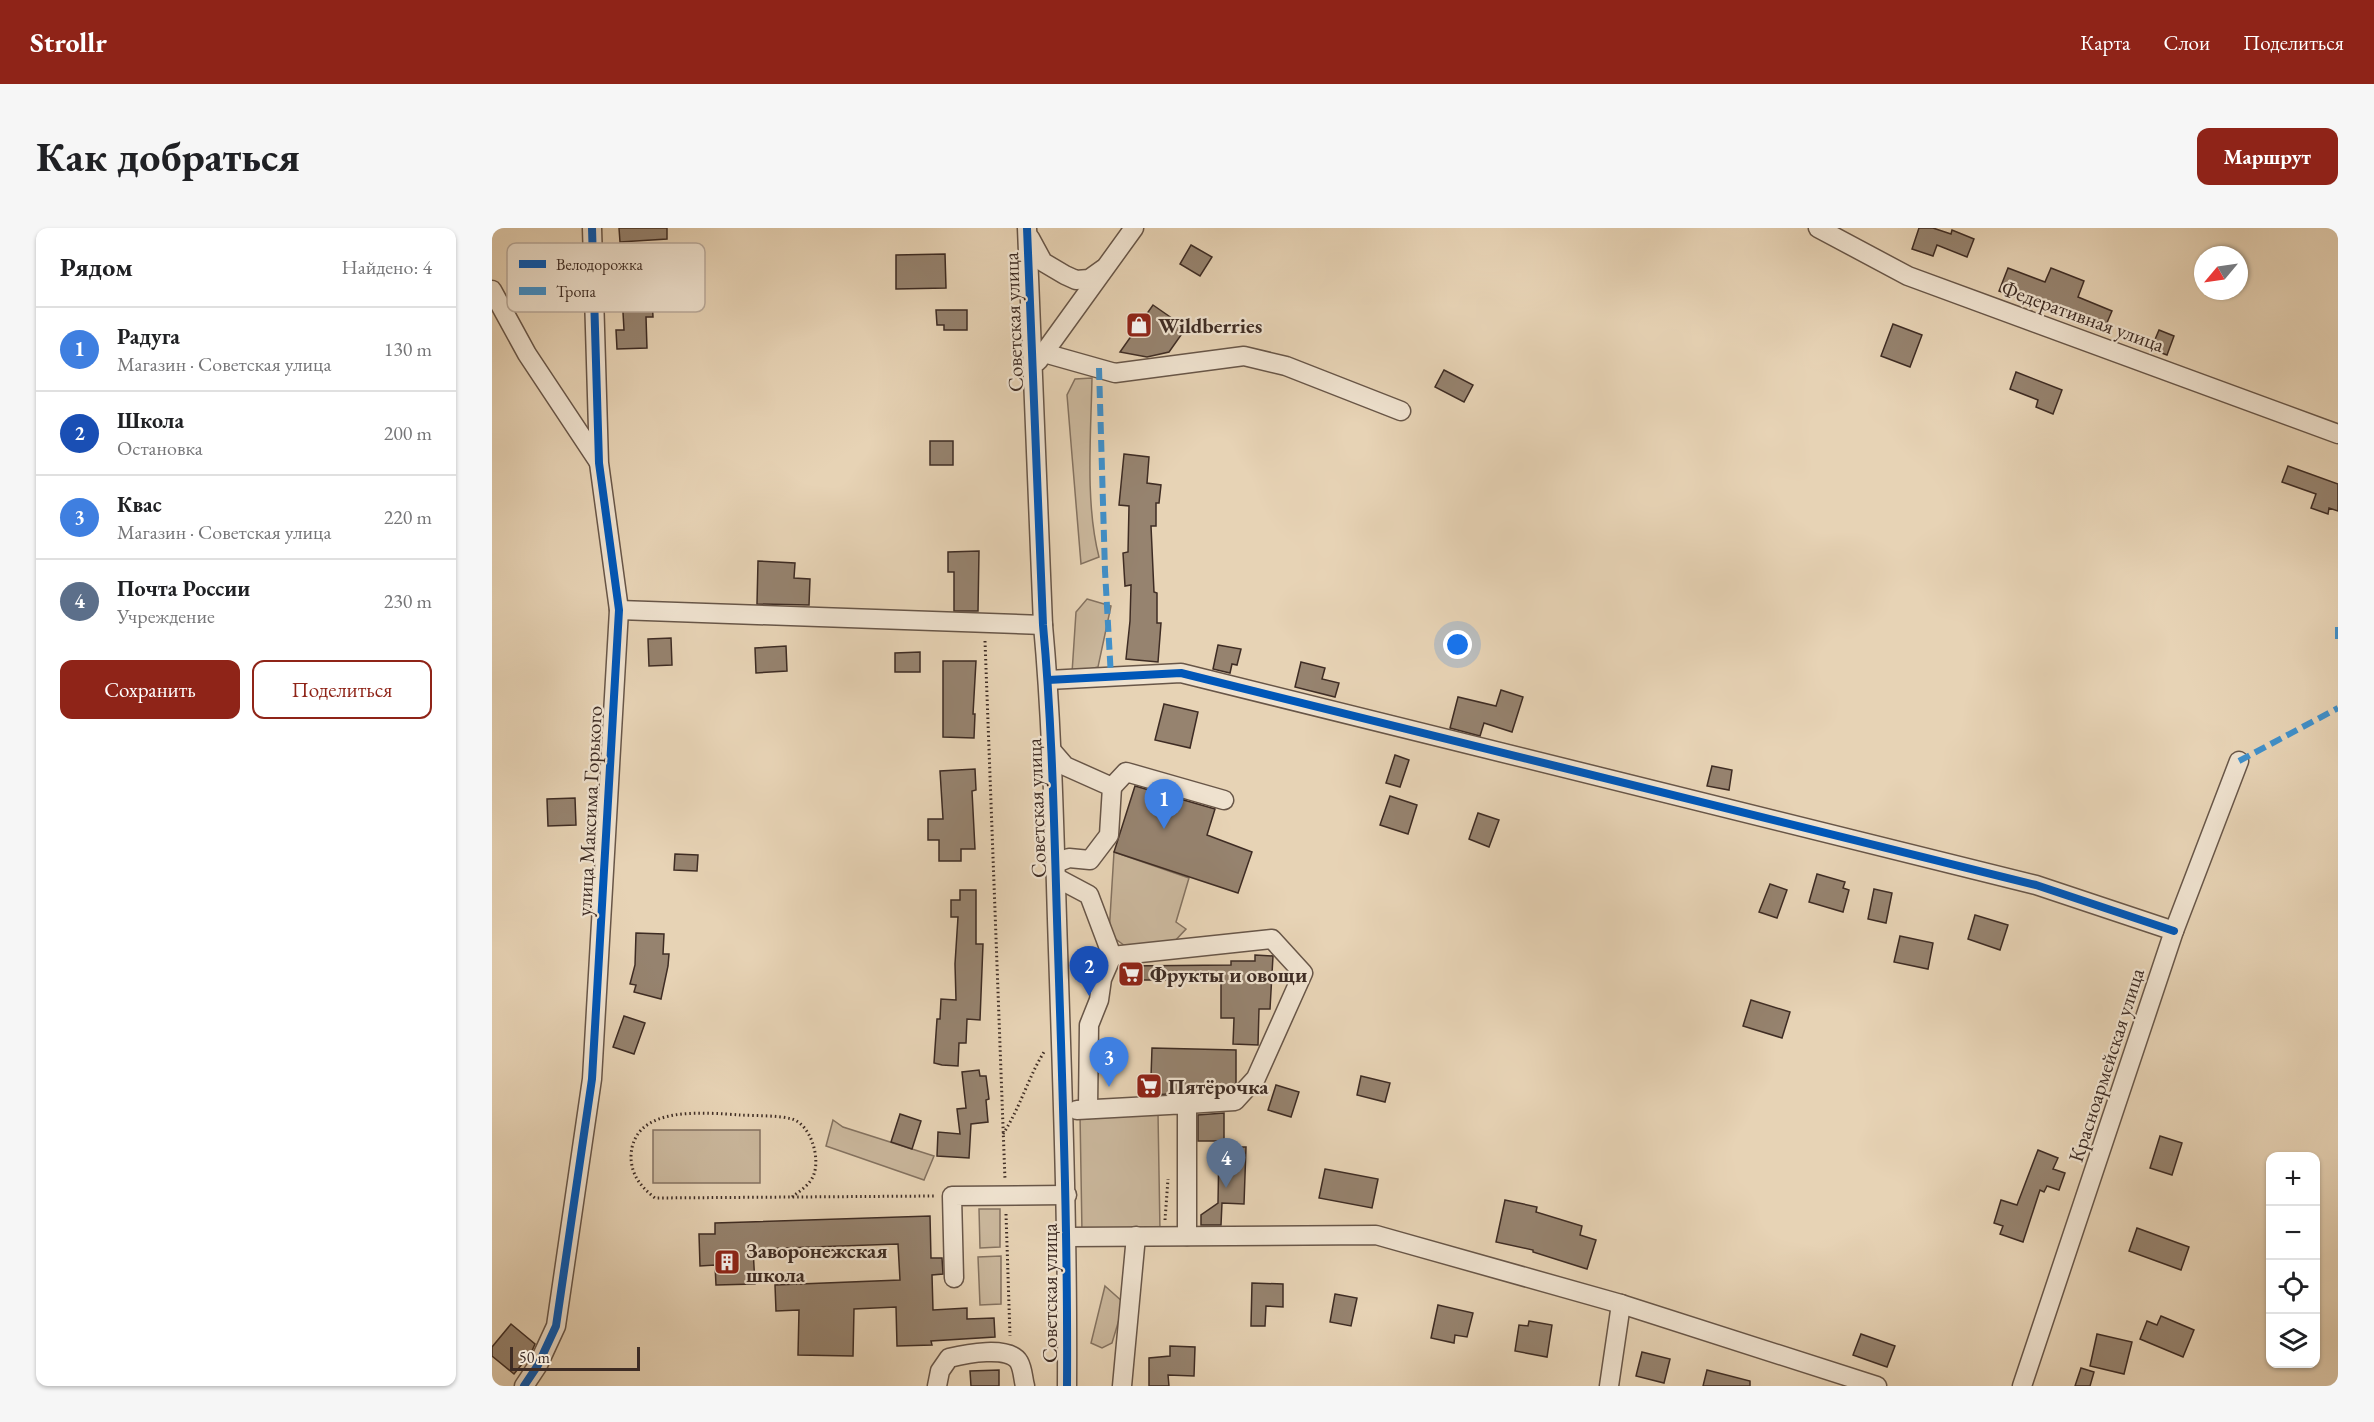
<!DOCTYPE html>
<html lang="ru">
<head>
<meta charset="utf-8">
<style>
	:root { --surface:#fff; --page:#f6f6f6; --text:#202124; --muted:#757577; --line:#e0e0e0; --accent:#8f2418 }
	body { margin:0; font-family:"EB Garamond",serif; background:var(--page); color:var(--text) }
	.controls { position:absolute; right:18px; bottom:18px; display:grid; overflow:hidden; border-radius:12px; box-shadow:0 2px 4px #0004 }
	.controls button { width:54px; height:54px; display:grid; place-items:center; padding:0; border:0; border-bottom:2px solid var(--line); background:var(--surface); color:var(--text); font:30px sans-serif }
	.compass { position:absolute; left:1702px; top:18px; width:54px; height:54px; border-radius:50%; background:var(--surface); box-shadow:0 2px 4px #0004; rotate:241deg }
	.scale { position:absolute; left:18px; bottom:15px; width:130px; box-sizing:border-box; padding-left:6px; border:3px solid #3e2c24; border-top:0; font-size:16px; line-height:21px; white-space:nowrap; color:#3e2c24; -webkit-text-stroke:4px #efe2cf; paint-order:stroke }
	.you { position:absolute; left:966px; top:417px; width:21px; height:21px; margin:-15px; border:4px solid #fff; border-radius:50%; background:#1a73e8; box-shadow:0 0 0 9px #1a73e833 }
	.badge { display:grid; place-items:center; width:39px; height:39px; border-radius:50%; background:var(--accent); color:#fff; font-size:20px; font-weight:700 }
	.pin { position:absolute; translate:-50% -50px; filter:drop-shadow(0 2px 3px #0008) }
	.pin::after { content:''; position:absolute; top:32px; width:21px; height:18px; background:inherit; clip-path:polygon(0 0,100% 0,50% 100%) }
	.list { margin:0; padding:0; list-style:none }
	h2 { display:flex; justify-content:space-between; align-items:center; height:78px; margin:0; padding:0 24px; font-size:26px }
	h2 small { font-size:20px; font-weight:400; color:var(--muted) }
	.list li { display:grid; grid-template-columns:39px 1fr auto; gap:18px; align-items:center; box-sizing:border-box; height:84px; padding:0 24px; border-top:2px solid var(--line) }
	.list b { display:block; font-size:22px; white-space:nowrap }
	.list p { margin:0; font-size:20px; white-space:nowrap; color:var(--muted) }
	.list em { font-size:20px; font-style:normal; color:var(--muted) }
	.actions { display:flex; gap:12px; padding:18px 24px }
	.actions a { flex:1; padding:14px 0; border:2px solid var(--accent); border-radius:12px; text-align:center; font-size:21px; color:var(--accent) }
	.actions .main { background:var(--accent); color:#fff }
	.icon { flex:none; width:33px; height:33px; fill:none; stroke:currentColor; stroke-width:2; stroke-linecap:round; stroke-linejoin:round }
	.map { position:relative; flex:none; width:1846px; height:1158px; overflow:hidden; border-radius:12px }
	header { display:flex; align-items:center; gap:36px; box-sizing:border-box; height:84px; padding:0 30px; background:var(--accent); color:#fff }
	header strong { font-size:28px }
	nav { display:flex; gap:33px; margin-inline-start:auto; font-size:21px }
	.intro { display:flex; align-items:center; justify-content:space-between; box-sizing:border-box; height:144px; padding:0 36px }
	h1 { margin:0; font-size:42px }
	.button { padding:15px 27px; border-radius:12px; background:var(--accent); color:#fff; font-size:21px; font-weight:700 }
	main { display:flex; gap:36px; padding:0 36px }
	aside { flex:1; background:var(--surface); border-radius:12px; box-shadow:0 2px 4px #0004 }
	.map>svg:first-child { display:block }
</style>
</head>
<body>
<header>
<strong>Strollr</strong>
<nav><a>Карта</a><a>Слои</a><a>Поделиться</a></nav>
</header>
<div class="intro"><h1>Как добраться</h1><a class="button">Маршрут</a></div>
<main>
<aside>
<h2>Рядом<small>Найдено: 4</small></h2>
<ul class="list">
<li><span class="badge" style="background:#3f7fe0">1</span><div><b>Радуга</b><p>Магазин · Советская улица</p></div><em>130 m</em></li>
<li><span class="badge" style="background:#1a4fb4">2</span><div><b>Школа</b><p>Остановка</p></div><em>200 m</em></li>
<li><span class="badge" style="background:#3f7fe0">3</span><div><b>Квас</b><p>Магазин · Советская улица</p></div><em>220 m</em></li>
<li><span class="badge" style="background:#5c6f8a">4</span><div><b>Почта России</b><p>Учреждение</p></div><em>230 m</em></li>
</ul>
<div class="actions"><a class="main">Сохранить</a><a>Поделиться</a></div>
</aside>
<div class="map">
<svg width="1846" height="1158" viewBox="0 0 1846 1158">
	<rect width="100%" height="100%" fill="#e7d3b5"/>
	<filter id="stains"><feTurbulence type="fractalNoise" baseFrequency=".00333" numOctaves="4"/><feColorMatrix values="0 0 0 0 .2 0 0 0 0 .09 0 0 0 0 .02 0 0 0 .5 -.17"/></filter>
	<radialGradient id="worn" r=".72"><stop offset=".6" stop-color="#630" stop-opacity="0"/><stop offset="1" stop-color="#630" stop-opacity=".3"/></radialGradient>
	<g fill="#cab79c" stroke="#847260" stroke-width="1.5">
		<path d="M600,150c-1,56 -7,125 7,179l-18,7 -14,-169 8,-16z"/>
		<path d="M595,371l24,7 -13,61 -26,6 4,-61z"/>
		<path d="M622,624l75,26 -13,44 10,7 -14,15 -43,5 -20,-15z"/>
		<path d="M666,885l2,119 -78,1 -2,-119z"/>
		<path d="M341,892l10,7 91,29 -10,24 -98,-34z"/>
		<rect x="161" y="902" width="107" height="53"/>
		<path d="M487,981h21v38l-20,1z"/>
		<path d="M509,1028v48l-21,1 -2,-48z"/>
		<path d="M613,1058l19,17 -12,40 -10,5 -11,-5z"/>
	</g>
	<g fill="#96836f" stroke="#3e2c24" stroke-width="1.5">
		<path d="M127,0h48v11l-47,3z"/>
		<path d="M1427,0h14l18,6 1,-4 22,9 -7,18 -30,-12 -4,11 -21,-7z"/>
		<path d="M699,17l21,12 -12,19 -20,-12z"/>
		<path d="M453,26l1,34 -50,1v-34z"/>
		<path d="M1516,40l37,14 6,-14 33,13 -6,16 34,14 -9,21 -25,-11 1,-3 -47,-19 -1,4 -32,-12z"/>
		<path d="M159,51l2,38h-7l1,31 -30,1 -1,-19h8l-2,-35h-7v-15z"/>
		<path d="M661,77l33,23 -17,24 -22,5 -27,-5z"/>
		<path d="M444,82h31v20h-23v-5h-7z"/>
		<path d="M1401,96l29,11 -12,32 -29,-11z"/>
		<path d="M1667,102l15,6 -7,19 -16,-6z"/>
		<path d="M952,142l29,15 -9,17 -29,-15z"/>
		<path d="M1524,144l46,18 -9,24 -17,-7 2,-7 -28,-11z"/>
		<rect x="438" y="213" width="23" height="24"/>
		<path d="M632,226l25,3 -2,26 14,2 -2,18h-3v23h-5l3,66 3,1v30h4l-3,39 -32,-3 4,-38 1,-36 -6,1 -2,-33 5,-1 1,-46 -10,-1z"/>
		<path d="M1796,238l50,18v27l-9,-3 -1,6 -17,-6 5,-14 -34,-12z"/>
		<path d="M487,323l-1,60h-24v-39h-6v-20z"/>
		<path d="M266,333l37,2 -1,15 16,1 -1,26 -52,-1z"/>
		<path d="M179,410l1,27 -23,1 -1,-27z"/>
		<path d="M726,417l23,4 -4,16 -5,-1 -2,9 -17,-4z"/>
		<path d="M294,418l1,25 -31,2 -1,-25z"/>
		<path d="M428,424v20h-25v-19z"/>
		<path d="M451,433h33l-3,53h2l-1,24 -31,-1z"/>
		<path d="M809,434l24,6 -3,11 17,4 -4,14 -40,-10z"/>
		<path d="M1009,462l22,7 -11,35 -28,-9 -4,13 -30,-8 8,-31 38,9z"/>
		<path d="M672,476l34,8 -8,36 -35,-8z"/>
		<path d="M903,527l14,5 -9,27 -14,-4z"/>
		<path d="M1220,538l20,4 -3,20 -22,-4z"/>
		<path d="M483,541l1,21 -4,1 3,58h-14v12h-22v-21h-11v-21h15l-3,-48z"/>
		<path d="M643,558l80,23 -8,26 45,17 -14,41 -124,-41z"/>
		<path d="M898,568l27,9 -9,29 -28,-9z"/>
		<path d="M83,570l1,27 -28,1 -1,-27z"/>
		<path d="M986,585l21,7 -10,27 -20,-8z"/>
		<path d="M183,626l23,1 -1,16 -23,-1z"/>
		<path d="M1325,646l28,8 -2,6 6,2 -6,22 -34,-10z"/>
		<path d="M1278,656l17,6 -10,28 -18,-6z"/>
		<path d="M1382,661l18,4 -6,30 -18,-4z"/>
		<path d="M468,662h16v54h7l-3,76 -13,-1 -1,24h-7l-1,23 -16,-1 -8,-2 3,-44h3l1,-20 15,1 -1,-36 3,-47h-7v-17h9z"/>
		<path d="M1483,687l33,10 -8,25 -32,-11z"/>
		<path d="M144,705l28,1 -1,20h6l-1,12 -7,33 -27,-7 2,-7 -6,-1 5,-19z"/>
		<path d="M1408,708l33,7 -5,26 -34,-7z"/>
		<path d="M763,727l18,1 -3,53h-11l-1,36 -25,-1 1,-26h-13v-38h-97v-14l107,-1v-4h24z"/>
		<path d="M1259,772l39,12 -8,26 -39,-12z"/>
		<path d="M132,788l21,7 -11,31 -21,-7z"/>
		<path d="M660,820l84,2v33l-6,7 -77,5v-2h-12l1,-16h9z"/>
		<path d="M487,842l1,6h6l3,23 -3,1 2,22 -17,2 -2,34 -32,-2 1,-24 22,2 -3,-25 9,-1 -4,-36z"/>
		<path d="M869,848l29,7 -5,19 -28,-7z"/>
		<path d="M784,857l23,7 -8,25 -23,-7z"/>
		<path d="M732,885v28h-26v-26z"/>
		<path d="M408,886l21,7 -9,28 -21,-7z"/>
		<path d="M1668,908l22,7 -10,32 -22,-7z"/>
		<path d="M727,919h27l-2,57 -22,-1 -1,22h-20v-10l17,-12z"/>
		<path d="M1546,922l20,8 -5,11 12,4 -6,17 -12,-4 -3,6 -4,-2 -17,52 -23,-8 3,-8 -9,-3 7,-23 16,5z"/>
		<path d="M833,941l53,10 -6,29 -53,-10z"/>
		<path d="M1013,972l32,7 -1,5 46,14 -2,9 16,5 -9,29 -54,-17v-2l-37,-8z"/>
		<path d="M438,988l1,42h11l1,16 -11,1 1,35 34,-2v11l27,-1 1,19 -64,4 1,4 -35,1 -1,-39 -42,2 -1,47 -55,-1 1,-45 -23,1 -1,-26 125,-5 -2,-36 -145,5 2,35 -39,1 -1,-20 -15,1 -1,-32h16v-11z"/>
		<path d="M1645,1000l52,19 -8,23 -52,-19z"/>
		<path d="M760,1055l31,1v23l-17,-1 -1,20h-14z"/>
		<path d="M843,1066l22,4 -6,28 -21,-4z"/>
		<path d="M946,1077l35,8 -6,24 -12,-2 -1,8 -23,-5z"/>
		<path d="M1669,1088l33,14 -11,27 -43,-18 7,-18 10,4z"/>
		<path d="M1037,1093l23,4 -5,32 -32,-6 4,-26 9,1z"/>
		<path d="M19,1096l24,20 -4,9 -17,21 -22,-18v-9z"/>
		<path d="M1369,1106l34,12 -8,21 -34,-12z"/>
		<path d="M1605,1106l35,8 -8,32 -34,-8z"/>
		<path d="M678,1118l25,1 -1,29 -26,-1 1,11h-20v-28l21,-2z"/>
		<path d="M1150,1124l28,7 -6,24 -28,-7z"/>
		<path d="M1589,1140l13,4 -4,14h-15z"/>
		<path d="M507,1142v16h-28l-1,-15z"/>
		<path d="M1215,1142l43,11v5h-47z"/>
	</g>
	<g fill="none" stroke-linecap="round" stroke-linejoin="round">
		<defs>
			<g id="minor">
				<path d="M535,0l16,397c9,98 11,196 14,294 5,156 11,311 10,467"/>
				<path d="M1326,0l90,48 430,158"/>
				<path d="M538,10l13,24 22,13 11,5 13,-1 14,-10"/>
				<path d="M0,62l35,64 71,107"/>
				<path d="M552,125l71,20 129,-17 42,10 115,45"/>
				<path d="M546,133l96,-133"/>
				<path d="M127,382l424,15"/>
				<path d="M556,452l133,-7 855,212 138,46"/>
				<path d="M560,523l13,15 47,21 -3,48 -19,25 -21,-2 -13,5"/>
				<path d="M620,559l14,-15 98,28"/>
				<path d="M565,650l32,17 23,61 -10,23 -3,21 -10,25 -1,84"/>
				<path d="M620,728l160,-17 31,34 -47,105 -21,23 -48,3"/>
				<path d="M585,882l110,-6v132"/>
				<path d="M576,1009l308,-2 245,69 256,82"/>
				<path d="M462,1050l-2,-82 115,-1"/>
				<path d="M32,1158l14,-21 18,-39 36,-247 27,-469 -20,-147 -7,-235"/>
				<path d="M445,1158l3,-15 9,-13c16,-4 60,-13 70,4 4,7 4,17 6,24"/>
				<path d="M630,1158l14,-150"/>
				<path d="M1117,1158l12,-82"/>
				<path d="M1530,1158l152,-455 65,-170"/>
			</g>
		</defs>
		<use href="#minor" stroke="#685648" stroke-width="21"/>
		<g stroke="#3e2c24" stroke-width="3" stroke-dasharray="1.5 3" stroke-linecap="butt">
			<path d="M493,413l20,539"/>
			<path d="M511,906c17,-26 25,-56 41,-82"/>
			<path d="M300,969c8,-6 19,-13 22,-23 6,-17 -3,-49 -22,-55 -15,-4 -35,-3 -51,-4 -36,-2 -108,-11 -110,41 0,19 10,31 24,42l280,-2"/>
			<path d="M514,986l4,122"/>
			<path d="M673,992l3,-41"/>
		</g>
		<use href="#minor" stroke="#efe2cf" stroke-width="18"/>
		<g stroke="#3f90cb" stroke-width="6" stroke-dasharray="12 6" stroke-linecap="butt">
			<path d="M607,140l6,203 6,106"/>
			<path d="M1846,399v16"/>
			<path d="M1747,533l99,-53"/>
		</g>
		<defs>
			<g id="cycleway">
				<path d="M535,0l16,397c9,98 11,196 14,294 5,156 11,311 10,467"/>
				<path d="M556,452l133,-7 855,212 138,46"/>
				<path d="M32,1158l14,-21 18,-39 36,-247 27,-469 -20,-147 -7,-235"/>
			</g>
		</defs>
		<use href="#cycleway" stroke="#efe2cf" stroke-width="11"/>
		<use href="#cycleway" stroke="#0057b8" stroke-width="8"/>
	</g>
	<defs>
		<symbol id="shop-square" viewBox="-11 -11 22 22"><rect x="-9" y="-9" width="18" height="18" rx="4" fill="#8f2418" stroke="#efe2cf"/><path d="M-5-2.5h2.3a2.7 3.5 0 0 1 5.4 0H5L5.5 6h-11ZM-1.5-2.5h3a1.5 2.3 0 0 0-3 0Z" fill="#fff"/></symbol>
		<symbol id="supermarket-square" viewBox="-11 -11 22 22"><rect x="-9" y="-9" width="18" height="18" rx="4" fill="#8f2418" stroke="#efe2cf"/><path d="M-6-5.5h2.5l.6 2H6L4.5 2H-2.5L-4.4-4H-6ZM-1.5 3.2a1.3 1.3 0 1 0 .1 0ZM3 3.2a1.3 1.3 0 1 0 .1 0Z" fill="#fff"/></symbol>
		<symbol id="building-square" viewBox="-11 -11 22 22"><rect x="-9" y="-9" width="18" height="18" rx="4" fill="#8f2418" stroke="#efe2cf"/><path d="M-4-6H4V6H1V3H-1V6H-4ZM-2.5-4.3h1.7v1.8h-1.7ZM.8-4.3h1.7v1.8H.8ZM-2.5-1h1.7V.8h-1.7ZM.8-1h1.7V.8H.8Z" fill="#fff"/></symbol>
	</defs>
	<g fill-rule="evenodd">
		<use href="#shop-square" x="632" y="82" width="30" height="30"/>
		<use href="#supermarket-square" x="624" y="731" width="30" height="30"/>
		<use href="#supermarket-square" x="642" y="843" width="30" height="30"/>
		<use href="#building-square" x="220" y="1019" width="30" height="30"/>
	</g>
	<g text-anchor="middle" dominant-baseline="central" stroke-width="4.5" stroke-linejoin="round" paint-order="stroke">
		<g font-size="21" fill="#3e2c24" stroke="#efe2cf">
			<text transform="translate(1591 88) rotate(20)">Федеративная улица</text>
			<text transform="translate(521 94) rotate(-92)">Советская улица</text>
			<text transform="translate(544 580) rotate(-92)">Советская улица</text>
			<text transform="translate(97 583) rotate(-87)">улица Максима Горького</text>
			<text transform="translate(1614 837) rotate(-72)">Красноармейская улица</text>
			<text transform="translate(557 1065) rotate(-90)">Советская улица</text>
		</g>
		<g font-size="21" font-weight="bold" fill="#3e2c24" stroke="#efe2cf" text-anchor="start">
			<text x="666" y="97">Wildberries</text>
			<text x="658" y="746">Фрукты и овощи</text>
			<text x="676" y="858">Пятёрочка</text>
			<text x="254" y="1022">Заворонежская<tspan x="254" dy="24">школа</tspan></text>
		</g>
	</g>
	<rect x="15" y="15" width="198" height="69" rx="9" fill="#efe2cf" stroke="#baab9c" stroke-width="1.5"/>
	<rect x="27" y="32" width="27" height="8" fill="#0057b8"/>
	<rect x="27" y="59" width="27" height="8" fill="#3f90cb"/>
	<g font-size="16" fill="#3e2c24">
		<text x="64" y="42">Велодорожка</text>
		<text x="64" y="69">Тропа</text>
	</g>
	<rect width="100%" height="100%" filter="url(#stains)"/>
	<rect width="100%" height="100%" fill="url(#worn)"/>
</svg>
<div class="controls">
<button>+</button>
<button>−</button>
<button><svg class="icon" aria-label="locate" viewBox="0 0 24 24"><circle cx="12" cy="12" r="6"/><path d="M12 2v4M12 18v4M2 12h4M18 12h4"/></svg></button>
<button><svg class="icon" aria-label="layers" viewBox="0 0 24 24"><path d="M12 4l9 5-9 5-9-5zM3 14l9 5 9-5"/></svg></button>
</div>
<svg class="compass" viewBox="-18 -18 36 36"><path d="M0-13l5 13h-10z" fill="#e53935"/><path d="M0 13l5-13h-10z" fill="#757577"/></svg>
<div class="scale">50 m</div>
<div class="you"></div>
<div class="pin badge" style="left:672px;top:601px;background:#3f7fe0">1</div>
<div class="pin badge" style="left:597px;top:768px;background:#1a4fb4">2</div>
<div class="pin badge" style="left:617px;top:859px;background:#3f7fe0">3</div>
<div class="pin badge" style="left:734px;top:960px;background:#5c6f8a">4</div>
</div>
</main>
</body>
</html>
